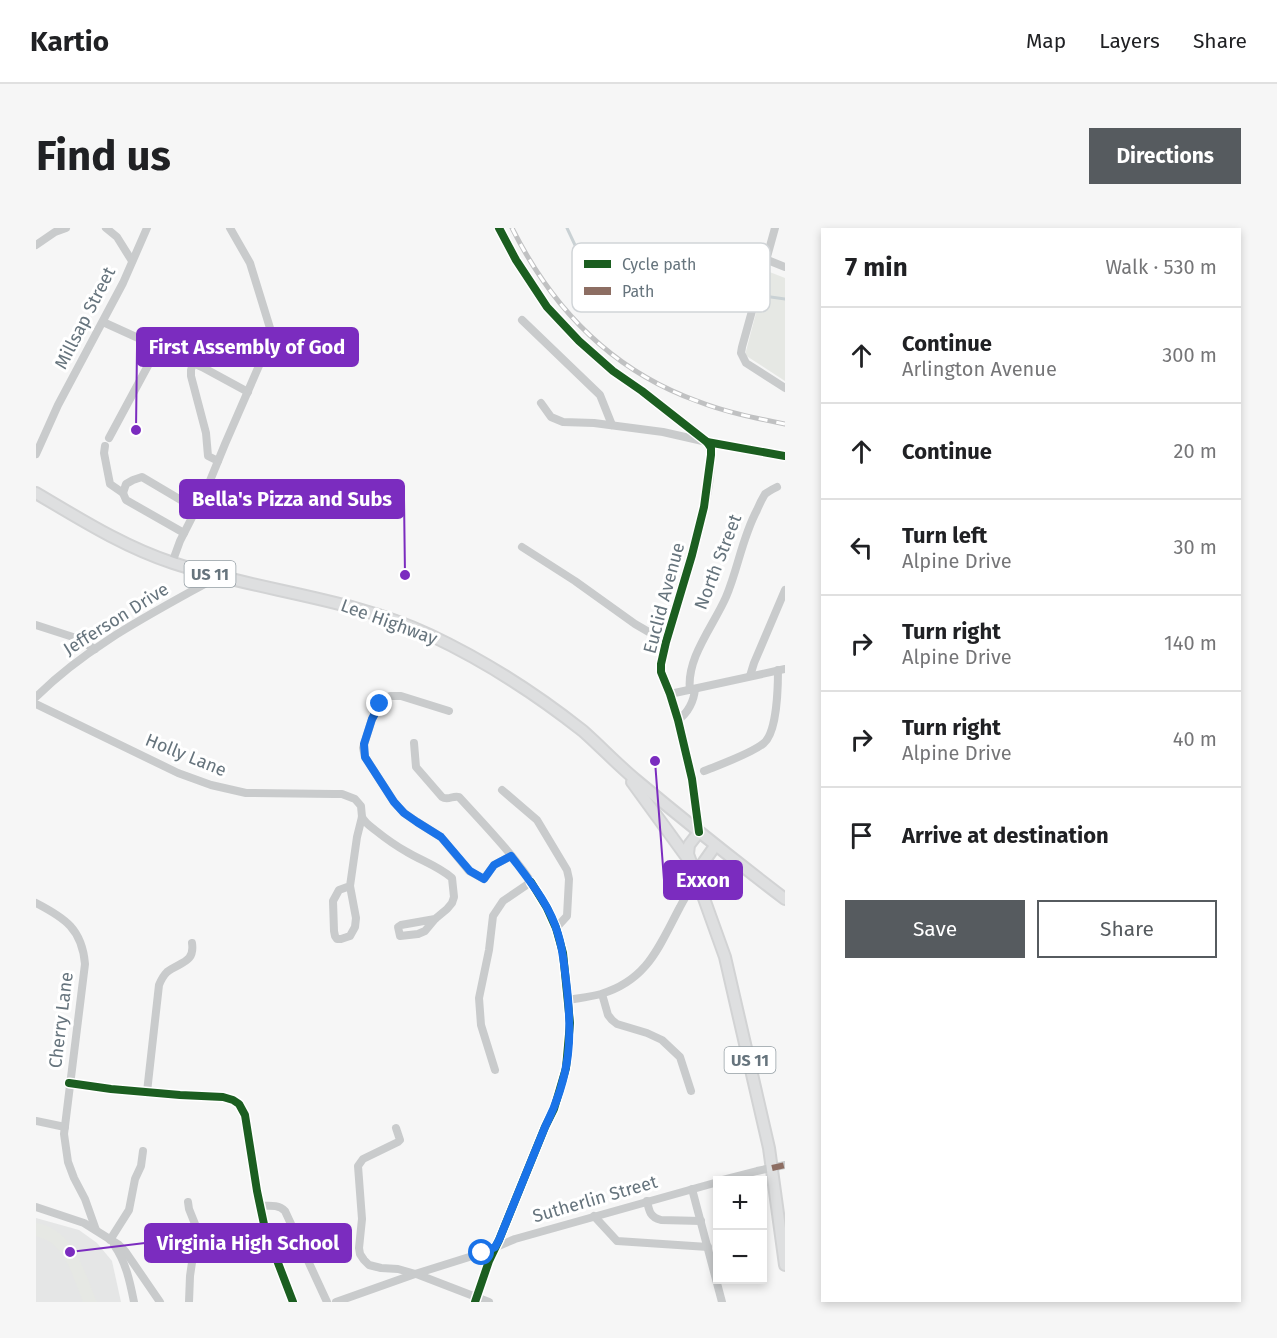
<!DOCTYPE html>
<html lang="en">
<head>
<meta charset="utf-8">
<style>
	:root { --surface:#fff; --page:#f6f6f6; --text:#202124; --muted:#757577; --line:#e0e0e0; --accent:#565b5f }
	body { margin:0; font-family:"Fira Sans",sans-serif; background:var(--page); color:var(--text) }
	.controls { position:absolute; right:18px; bottom:18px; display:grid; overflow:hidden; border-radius:0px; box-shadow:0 3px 9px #0003 }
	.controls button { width:54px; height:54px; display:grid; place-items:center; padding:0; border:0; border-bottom:2px solid var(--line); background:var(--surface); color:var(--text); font:30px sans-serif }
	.stop { position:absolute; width:18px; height:18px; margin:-14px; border:4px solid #1a73e8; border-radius:50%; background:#fff }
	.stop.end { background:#1a73e8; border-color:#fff; box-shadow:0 2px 6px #0008 }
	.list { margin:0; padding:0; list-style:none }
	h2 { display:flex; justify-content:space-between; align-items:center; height:78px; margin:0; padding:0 24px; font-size:26px }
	h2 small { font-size:20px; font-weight:400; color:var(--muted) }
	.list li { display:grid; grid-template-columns:39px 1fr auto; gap:18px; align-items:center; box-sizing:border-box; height:96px; padding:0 24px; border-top:2px solid var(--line) }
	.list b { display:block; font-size:22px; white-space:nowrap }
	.list p { margin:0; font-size:20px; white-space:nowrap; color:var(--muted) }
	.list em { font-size:20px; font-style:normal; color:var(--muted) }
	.actions { display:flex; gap:12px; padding:18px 24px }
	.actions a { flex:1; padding:14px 0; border:2px solid var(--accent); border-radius:0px; text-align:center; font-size:21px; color:var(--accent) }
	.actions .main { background:var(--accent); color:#fff }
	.icon { flex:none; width:33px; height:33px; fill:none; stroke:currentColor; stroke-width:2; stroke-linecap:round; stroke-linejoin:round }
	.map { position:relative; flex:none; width:749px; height:1074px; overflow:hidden; border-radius:0px }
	header { display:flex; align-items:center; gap:36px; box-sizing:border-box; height:84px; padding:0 30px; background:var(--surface); border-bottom:2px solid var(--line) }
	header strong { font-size:28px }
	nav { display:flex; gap:33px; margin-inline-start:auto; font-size:21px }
	.intro { display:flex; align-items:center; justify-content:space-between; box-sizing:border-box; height:144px; padding:0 36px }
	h1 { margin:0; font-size:42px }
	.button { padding:15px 27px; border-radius:0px; background:var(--accent); color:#fff; font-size:21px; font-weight:700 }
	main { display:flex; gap:36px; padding:0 36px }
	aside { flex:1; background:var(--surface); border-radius:0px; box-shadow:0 3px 9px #0003 }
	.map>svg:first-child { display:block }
</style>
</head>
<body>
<header>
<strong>Kartio</strong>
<nav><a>Map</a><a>Layers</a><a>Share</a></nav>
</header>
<div class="intro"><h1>Find us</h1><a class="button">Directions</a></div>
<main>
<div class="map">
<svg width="749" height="1074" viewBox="0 0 749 1074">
	<rect width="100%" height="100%" fill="#f6f6f6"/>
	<path fill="#e5e6e6" d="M0,990l43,12 18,13 15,18 9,41h-85z"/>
	<g fill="#e6e8e4">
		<path d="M731,43l18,7v103l-40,-26z"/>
		<path d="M0,995c39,7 47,47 61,79h-14c-8,-20 -15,-47 -33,-60 -4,-3 -10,-4 -14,-6z"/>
	</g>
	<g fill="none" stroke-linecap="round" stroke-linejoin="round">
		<path stroke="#c9d1d4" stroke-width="3" d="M531,0l15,32 30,36 21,9 43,-8 61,-5 48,7"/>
		<defs>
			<g id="major">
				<path d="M0,265c44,26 88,54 137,70 85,28 176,34 257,72 55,26 105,58 153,96 18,16 35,34 53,49 49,41 98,80 149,119"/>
				<path d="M596,554l56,77"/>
				<path d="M663,604l-10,13 -1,9 37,103 44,191 16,117"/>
				<path d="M661,651l4,-13 14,-20"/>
			</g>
		</defs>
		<use href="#major" stroke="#d2d3d4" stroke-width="14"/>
		<g stroke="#c9cbcc" stroke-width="8">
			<path d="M70,0l11,9 15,24"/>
			<path d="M463,0l17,32 31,47 32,34 34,30 29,20 65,51 78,14"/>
			<path d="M739,0l-33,119 -1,6 5,10 39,25"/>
			<path d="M0,17l19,-13 11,-4"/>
			<path d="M729,31l20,8"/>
			<path d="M486,92l78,75 12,30"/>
			<path d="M67,94l99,45 46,25"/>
			<path d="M157,135l-2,7v6l15,57 2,23 10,5"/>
			<path d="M505,175l10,14 12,5 31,1 69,9 44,10c18,33 -33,162 -42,203 -2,9 -5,19 -4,28 2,7 6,14 9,21 5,14 9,29 12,44 8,31 13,62 17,94"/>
			<path d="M73,210l49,-91"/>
			<path d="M69,218l-1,7 6,31 13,9"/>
			<path d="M0,226l22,-49 65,-122 24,-55"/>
			<path d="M148,305l-58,-33 -3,-7 3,-9 7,-4 9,-3 54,32"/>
			<path d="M486,319l53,34 60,43 31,18"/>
			<path d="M136,335l8,-22 27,-53 18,-44 43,-99 3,-9 -1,-8 -20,-65 -20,-35"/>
			<path d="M0,397l37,12 22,12"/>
			<path d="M714,448l4,-13 31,-73"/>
			<path d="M654,462c-4,-32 24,-65 36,-93 12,-28 16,-59 31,-87 2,-5 5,-11 8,-16 4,-3 8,-5 12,-7"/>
			<path d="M634,466l115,-25"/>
			<path d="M0,469c52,-52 119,-85 183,-121"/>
			<path d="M0,476l142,69 33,12 35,8 88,1h8l13,5 6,7 1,11 -5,20 -7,49 6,32 -1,9 -5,9 -9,3h-4l-2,-3 -1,-5 -1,-30 6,-11 11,-4"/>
			<path d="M413,483l-48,-15h-11l-10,8 -8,15 -9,29 2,9 29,45 10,11 13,9 24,15 28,34 15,8 10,-14 17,-9"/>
			<path d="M642,492c10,-7 16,-19 17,-31"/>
			<path d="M378,515l2,24 26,30c6,4 11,-2 17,0 32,35 66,69 88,111 12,24 16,48 19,74 4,29 5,58 0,87 -4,23 -15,43 -23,64 -13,32 -27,65 -40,97 -4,10 -9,19 -13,29 -6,14 -11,29 -15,43"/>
			<path d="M668,543c15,-6 49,-18 60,-28 13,-11 14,-56 14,-73"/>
			<path d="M466,562l35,30 30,50 2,9 -2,37 -11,12"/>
			<path d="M326,589c3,6 8,9 13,13 10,8 21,16 32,22 15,9 31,14 45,26l2,19 -2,6 -5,6 -12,10 -10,12 -7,3 -18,2 -2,-9 3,-2 34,-6"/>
			<path d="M0,675c29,15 46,26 49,61l-21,170 4,28 6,16 11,21 11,31"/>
			<path d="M566,766l6,21 4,5 5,4 30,9 15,7 18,17 11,34"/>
			<path d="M532,772c11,-2 22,-3 33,-6 47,-14 58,-48 79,-87 5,-10 11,-19 17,-28"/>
			<path d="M459,842l-14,-45 -2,-27 10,-48 4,-34 10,-15 28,-19"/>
			<path d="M33,855l42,6 69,6 43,2 10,3 6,4 6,11 12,76 8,38 28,73"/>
			<path d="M111,864l12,-107c2,-5 4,-9 8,-13 13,-10 28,-9 25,-29"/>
			<path d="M0,893l29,6"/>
			<path d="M360,900l4,12 -2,2 -35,17 -5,7 4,53 -3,29 1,6 4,6 5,5 12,3 17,1 21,6 70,27"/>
			<path d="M686,952l35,-9 28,-6"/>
			<path d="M656,961l30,113"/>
			<path d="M611,973c2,10 3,16 14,19l40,1"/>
			<path d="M152,974l1,7 8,20 -7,47 -1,26"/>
			<path d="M223,978c10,0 19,-2 26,5l42,91"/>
			<path d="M0,979l48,16 35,22 6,6 35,51"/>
			<path d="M558,988l23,25 91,6"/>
			<path d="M74,1012l19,-30 6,-31 6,-13 2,-15"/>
			<path d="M78,1017c12,17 16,37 20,57"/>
			<path d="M300,1074l79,-28 67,-21 33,-14 203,-57"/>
		</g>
		<use href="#major" stroke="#dedfe0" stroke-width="10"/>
		<defs>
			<path id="rail" d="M476,0c40,80 99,142 185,173 28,11 58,17 88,23"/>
		</defs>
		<use href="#rail" stroke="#c0c1c2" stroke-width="5"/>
		<use href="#rail" stroke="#fff" stroke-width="3" stroke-dasharray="9" stroke-linecap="butt"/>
		<path stroke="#8d6e63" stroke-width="6" stroke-dasharray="12 6" stroke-linecap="butt" d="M736,940l13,-3"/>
		<defs>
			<g id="cycleway">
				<path d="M463,0l17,32 31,47 32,34 34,30 29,20 65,51 78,14"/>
				<path d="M663,604l-7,-53 -14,-59 -8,-26 -9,-22v-8l5,-22 26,-87 12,-48 7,-52v-7l-4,-6"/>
				<path d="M33,855l42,6 69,6 43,2 10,3 6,4 6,11 12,76 8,38 28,73"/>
				<path d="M439,1074l14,-41 10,-21 46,-113 9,-18 12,-41 4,-45 -7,-70 -7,-25 -9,-20 -16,-26"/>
			</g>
		</defs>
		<use href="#cycleway" stroke="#fff" stroke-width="11"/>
		<use href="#cycleway" stroke="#1b5e20" stroke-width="8"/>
	</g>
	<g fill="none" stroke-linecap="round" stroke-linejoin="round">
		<path stroke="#1a73e8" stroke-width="8" d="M344,476l-8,15 -8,25 1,13 29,45 10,11 13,9 24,15 29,34 14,8 10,-14 17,-9c18,24 39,49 47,78 5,15 6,31 8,46 7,57 5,95 -21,147l-46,113 -4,7 -13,6"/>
	</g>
	<g text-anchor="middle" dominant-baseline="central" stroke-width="6" stroke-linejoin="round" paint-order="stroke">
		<g fill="#fff" stroke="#949ea4" stroke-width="1.5">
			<rect x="148.5" y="333" width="51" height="26" rx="4.5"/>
			<rect x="688.5" y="819" width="51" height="26" rx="4.5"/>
		</g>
		<g font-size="16" font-weight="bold" fill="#66747d">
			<text x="174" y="346">US 11</text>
			<text x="714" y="832">US 11</text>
		</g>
		<g font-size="18" fill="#66747d" stroke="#fff">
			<text transform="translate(49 90) rotate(-63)">Millsap Street</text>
			<text transform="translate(682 334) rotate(-69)">North Street</text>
			<text transform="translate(628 370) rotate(-75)">Euclid Avenue</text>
			<text transform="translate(80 391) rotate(-32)">Jefferson Drive</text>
			<text transform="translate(353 394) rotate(20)">Lee Highway</text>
			<text transform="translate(150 527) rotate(22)">Holly Lane</text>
			<text transform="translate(25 792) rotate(-83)">Cherry Lane</text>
			<text transform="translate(559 971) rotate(-16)">Sutherlin Street</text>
		</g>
	</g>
	<rect x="536" y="15" width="198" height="69" rx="9" fill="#fff" stroke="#d1d5d8" stroke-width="1.5"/>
	<rect x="548" y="32" width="27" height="8" fill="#1b5e20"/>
	<rect x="548" y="59" width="27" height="8" fill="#8d6e63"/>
	<g font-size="16" fill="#66747d">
		<text x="586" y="42">Cycle path</text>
		<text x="586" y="69">Path</text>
	</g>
	<path fill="none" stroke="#7b2cbf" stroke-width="2" d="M100 202L101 119M369 347L368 271M619 533L628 652M34 1024L109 1015"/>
	<g fill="#7b2cbf" stroke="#fff" stroke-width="2">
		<circle cx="100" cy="202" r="6"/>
		<circle cx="369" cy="347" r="6"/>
		<circle cx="619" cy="533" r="6"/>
		<circle cx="34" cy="1024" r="6"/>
	</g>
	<g fill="#7b2cbf" stroke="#7b2cbf" stroke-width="2">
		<rect x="101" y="100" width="221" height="38" rx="6"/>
		<rect x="144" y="252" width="224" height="38" rx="6"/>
		<rect x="628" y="633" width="78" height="38" rx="6"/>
		<rect x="109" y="996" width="206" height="38" rx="6"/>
	</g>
	<g font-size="20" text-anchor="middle" font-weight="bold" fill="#fff">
		<text x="211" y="126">First Assembly of God</text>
		<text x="256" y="278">Bella's Pizza and Subs</text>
		<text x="667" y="659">Exxon</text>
		<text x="212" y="1022">Virginia High School</text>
	</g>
</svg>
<div class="controls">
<button>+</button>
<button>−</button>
</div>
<div class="stop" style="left:446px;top:1025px"></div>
<div class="stop end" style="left:344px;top:476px"></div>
</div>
<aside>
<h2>7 min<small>Walk · 530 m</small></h2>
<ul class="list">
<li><svg class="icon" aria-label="ahead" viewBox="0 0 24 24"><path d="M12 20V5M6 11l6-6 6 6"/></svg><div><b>Continue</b><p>Arlington Avenue</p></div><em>300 m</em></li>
<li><svg class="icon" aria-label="ahead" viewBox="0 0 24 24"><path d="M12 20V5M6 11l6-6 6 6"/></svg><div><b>Continue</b></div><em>20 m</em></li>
<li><svg class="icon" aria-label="left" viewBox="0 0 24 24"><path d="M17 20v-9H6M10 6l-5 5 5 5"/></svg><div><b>Turn left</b><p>Alpine Drive</p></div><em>30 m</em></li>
<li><svg class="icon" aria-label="right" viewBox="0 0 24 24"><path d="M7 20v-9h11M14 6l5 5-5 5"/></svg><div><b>Turn right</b><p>Alpine Drive</p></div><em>140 m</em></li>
<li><svg class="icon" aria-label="right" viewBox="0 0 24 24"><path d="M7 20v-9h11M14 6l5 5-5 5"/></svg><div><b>Turn right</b><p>Alpine Drive</p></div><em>40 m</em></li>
<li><svg class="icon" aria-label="arrive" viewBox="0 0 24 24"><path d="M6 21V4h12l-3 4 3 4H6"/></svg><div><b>Arrive at destination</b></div></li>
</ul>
<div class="actions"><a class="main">Save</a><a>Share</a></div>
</aside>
</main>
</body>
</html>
